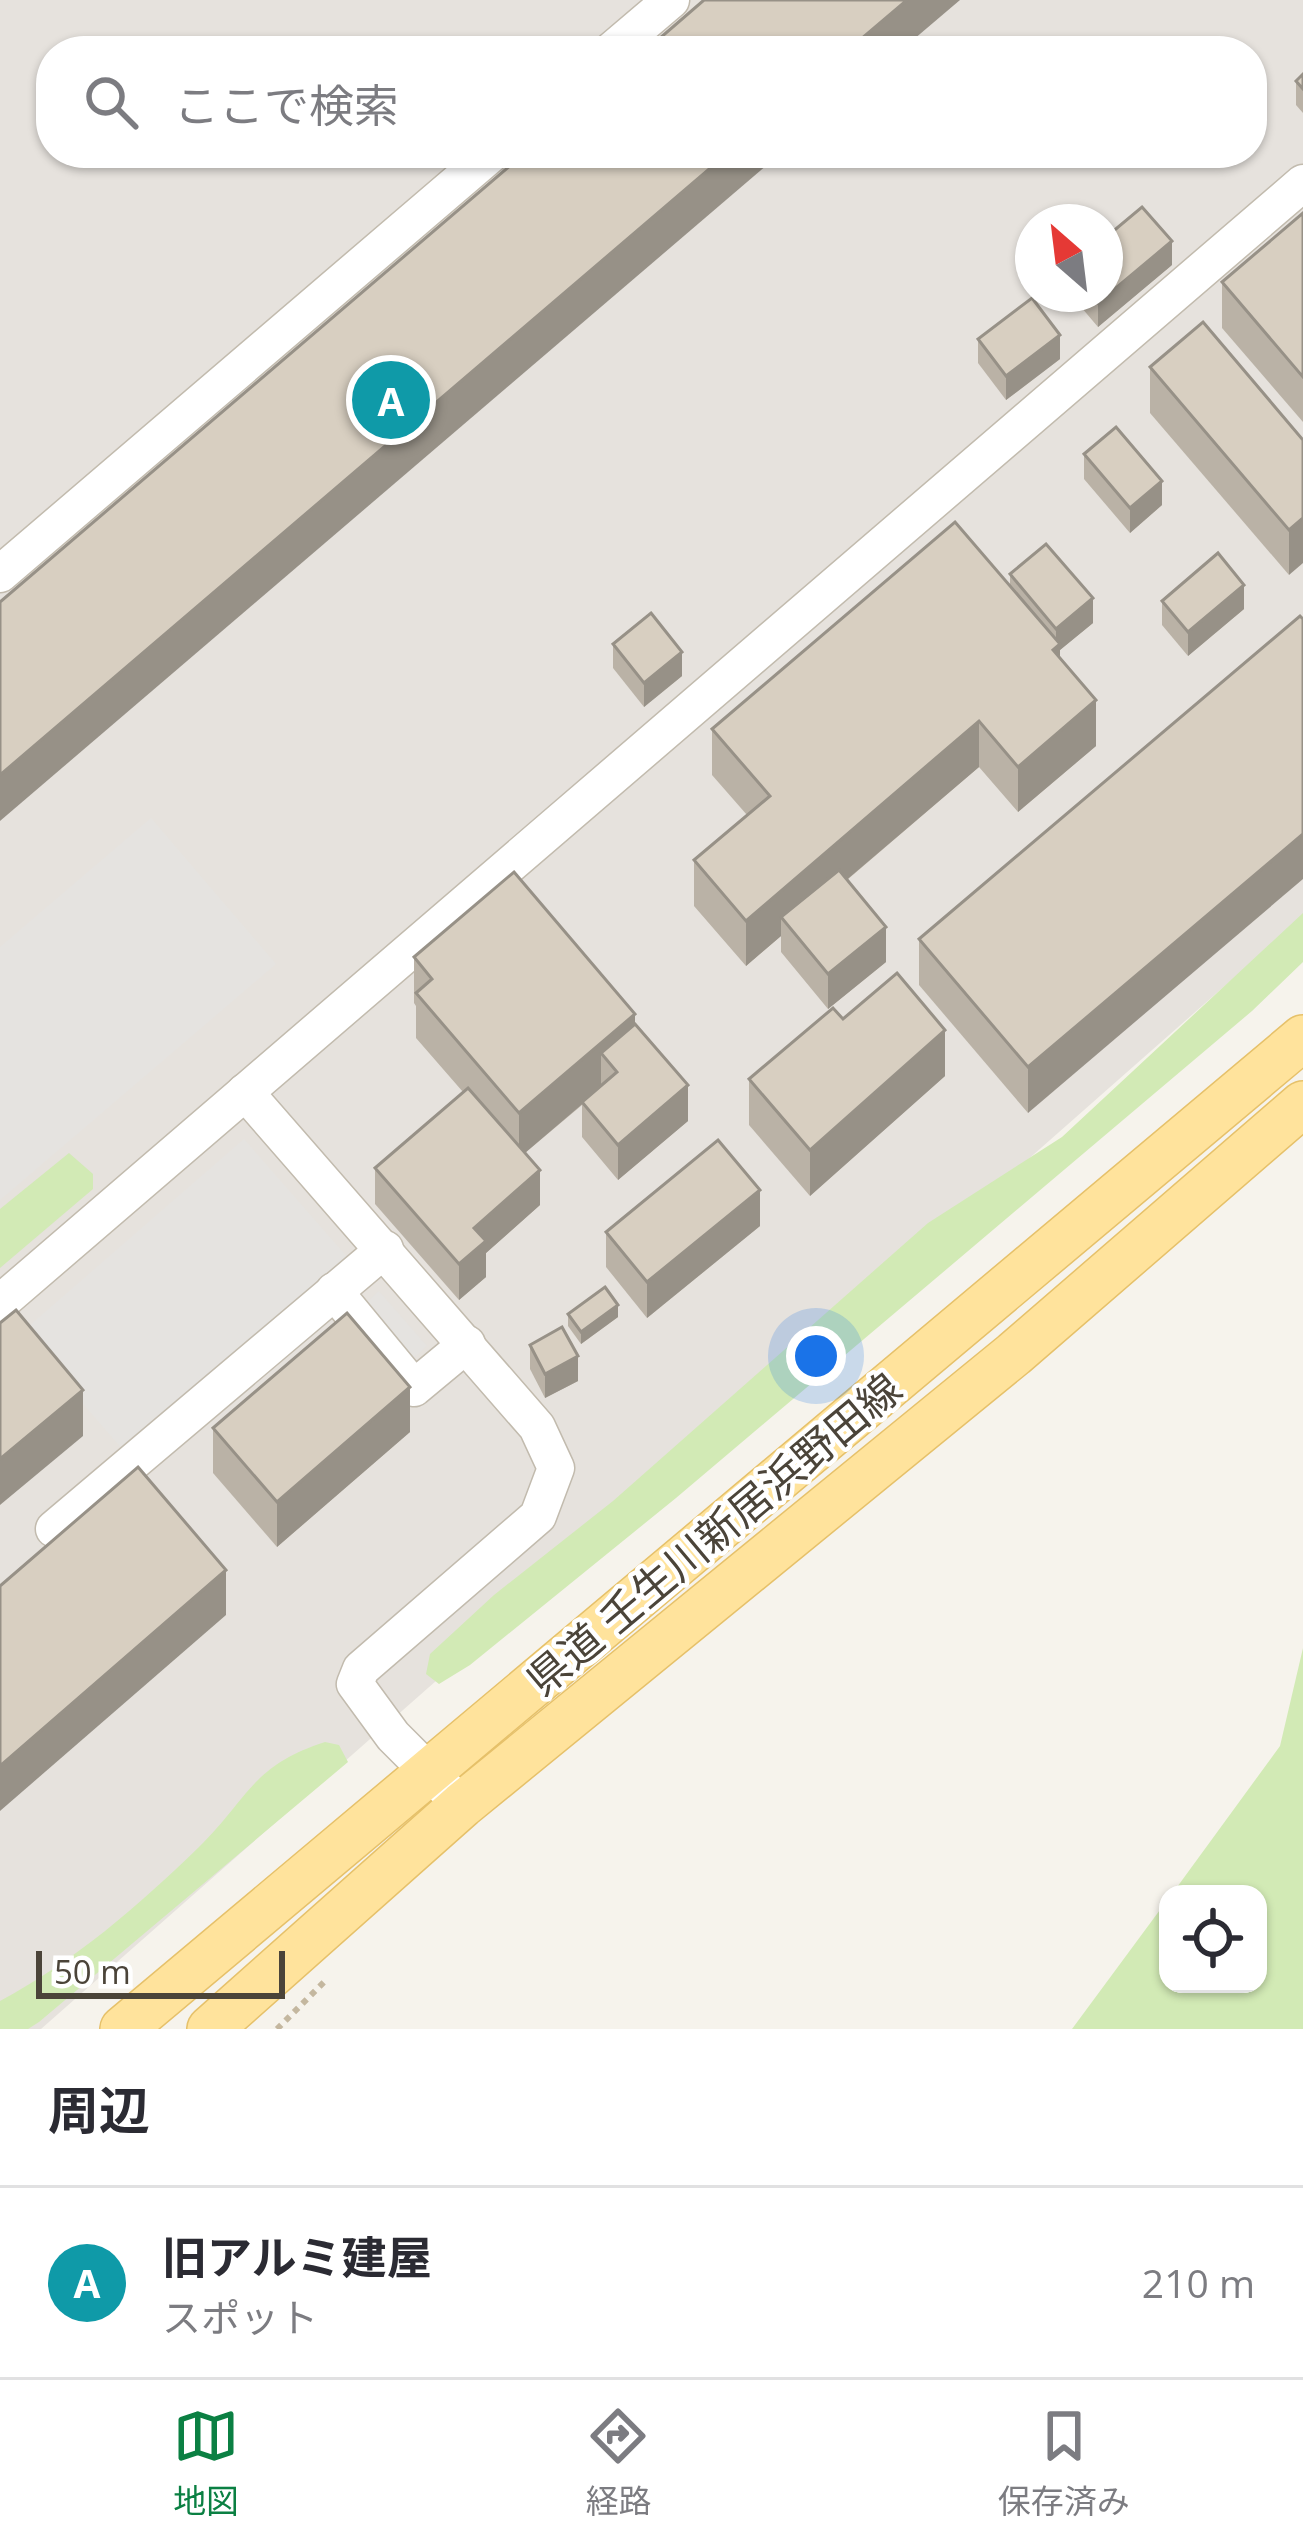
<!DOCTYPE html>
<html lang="ja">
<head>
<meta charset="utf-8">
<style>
	:root { --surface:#fff; --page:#f2f2f3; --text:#2b2b33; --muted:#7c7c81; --line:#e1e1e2; --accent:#0b8043 }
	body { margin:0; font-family:"Open Sans","Noto Sans JP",sans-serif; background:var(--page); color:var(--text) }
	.controls { position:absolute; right:36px; bottom:36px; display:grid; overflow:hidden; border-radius:24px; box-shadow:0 3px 9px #0004 }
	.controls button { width:108px; height:108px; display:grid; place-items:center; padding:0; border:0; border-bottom:3px solid var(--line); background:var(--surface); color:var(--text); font:60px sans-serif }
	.compass { position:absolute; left:1015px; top:204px; width:108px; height:108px; border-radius:50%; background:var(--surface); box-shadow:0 3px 9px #0004; rotate:332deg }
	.scale { position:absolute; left:36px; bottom:30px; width:249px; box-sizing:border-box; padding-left:12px; border:6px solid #4b4439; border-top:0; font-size:33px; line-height:42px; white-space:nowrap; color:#4b4439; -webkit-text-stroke:9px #fff; paint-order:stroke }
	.you { position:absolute; left:816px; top:1356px; width:42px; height:42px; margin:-30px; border:9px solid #fff; border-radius:50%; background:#1a73e8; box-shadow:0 0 0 18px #1a73e833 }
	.badge { display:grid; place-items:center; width:78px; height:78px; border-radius:50%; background:var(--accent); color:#fff; font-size:39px; font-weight:700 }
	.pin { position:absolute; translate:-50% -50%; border:6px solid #fff; box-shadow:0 3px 12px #0006 }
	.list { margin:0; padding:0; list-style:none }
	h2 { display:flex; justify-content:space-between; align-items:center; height:156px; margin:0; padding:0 48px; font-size:51px }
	h2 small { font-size:39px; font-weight:400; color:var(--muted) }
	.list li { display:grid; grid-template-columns:78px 1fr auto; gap:36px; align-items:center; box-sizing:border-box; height:192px; padding:0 48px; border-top:3px solid var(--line) }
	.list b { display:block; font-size:45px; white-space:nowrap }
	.list p { margin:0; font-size:39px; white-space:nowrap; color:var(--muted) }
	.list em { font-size:39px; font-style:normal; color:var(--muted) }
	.icon { flex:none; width:66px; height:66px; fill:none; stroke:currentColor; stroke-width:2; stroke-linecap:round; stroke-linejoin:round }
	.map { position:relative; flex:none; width:1303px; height:2029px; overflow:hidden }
	.search { position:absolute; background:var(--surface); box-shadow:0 3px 9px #0004; left:36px; right:36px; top:36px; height:132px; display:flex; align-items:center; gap:30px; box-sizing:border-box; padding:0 42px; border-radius:48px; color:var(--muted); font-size:45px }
	.sheet { height:348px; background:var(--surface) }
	nav { display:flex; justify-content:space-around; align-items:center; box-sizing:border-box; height:168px; border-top:3px solid var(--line); background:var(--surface); font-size:33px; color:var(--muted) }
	nav a { display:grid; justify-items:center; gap:6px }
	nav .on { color:var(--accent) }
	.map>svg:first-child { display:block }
</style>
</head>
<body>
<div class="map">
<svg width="1303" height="2029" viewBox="0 0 1303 2029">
	<rect width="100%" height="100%" fill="#f6f3ec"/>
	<path fill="#e6e2dd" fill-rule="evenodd" d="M0,0h1303v917l-1262,1112h-41zM51,51h1201v102h-1201zM1033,222h72v72h-72z"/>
	<g fill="#d2eab5">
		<path d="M1303,913v49l-51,49 -576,487 -206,167 -31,19 -13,-10 4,-20 64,-59 119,-94 315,-278 134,-86z"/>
		<path d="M69,1153l24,21v15l-93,79v-59z"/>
		<path d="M1303,1648v381h-231l96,-130v85h90v-90h-86l108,-148z"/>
		<path d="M325,1742l14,3 9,17 -309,260 -11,7h-28v-28c76,-41 137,-94 199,-154 49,-48 52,-81 126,-105z"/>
	</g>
	<g fill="#e5e3e0">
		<path d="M151,818l125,146 -276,236v-253z"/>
		<path d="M244,1139l104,119 -223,194 -104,-119z"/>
		<path d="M379,1291l48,55 -20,18 -49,-54z"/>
	</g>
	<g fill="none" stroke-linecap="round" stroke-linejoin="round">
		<defs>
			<g id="minor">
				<path d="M611,51l60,-51"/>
				<path d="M0,574l492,-421"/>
				<path d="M245,1092l292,335 19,41 -18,48 -177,153 -6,15 38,52 69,69"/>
				<path d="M334,1291l80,97 53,-44"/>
				<path d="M0,1303l1303,-1120"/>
				<path d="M54,1529l331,-280"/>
			</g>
			<g id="major">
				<path d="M123,2029l1180,-991"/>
				<path d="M210,2029l252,-224 552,-451 289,-250"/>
			</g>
		</defs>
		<use href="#minor" stroke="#c2bbae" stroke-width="39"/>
		<use href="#major" stroke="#e6c16a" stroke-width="48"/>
		<path stroke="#c4b79f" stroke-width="6" stroke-dasharray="6 6" stroke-linecap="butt" d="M277,2029l47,-47"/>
		<use href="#minor" stroke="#fff" stroke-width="36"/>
		<use href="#major" stroke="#ffe39c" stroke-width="45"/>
	</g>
	<g fill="#bab2a6">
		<path d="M1303,74v39l-7,-8v-24z"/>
		<path d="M1303,213v209l-81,-94v-46z"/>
		<path d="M1172,265l-74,62 -28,-33h35z"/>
		<path d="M978,339l82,20 -54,41 -28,-37z"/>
		<path d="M1150,367l153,73 -14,135 -139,-162z"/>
		<path d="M1084,454l78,51 -32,28 -46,-54z"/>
		<path d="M1010,574l83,49 -33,27v8l36,88 -78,66 -39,-45 -132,113 39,82 -58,47 -47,-57v-16l-35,30 -52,-60v-46l53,-45 -35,-40v-46l298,-143z"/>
		<path d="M1162,601l82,8 -56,47 -26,-31z"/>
		<path d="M1300,616l-272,497 -109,-128v-46z"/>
		<path d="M613,644l69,32 -38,31 -31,-39z"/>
		<path d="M414,957l221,67 53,97 -70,59 -36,-43v-32l-57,48 15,52 -54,48v24l-27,23 -84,-96v-36l88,-76 -47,-54v-32l-2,-3z"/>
		<path d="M843,1019l102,57 -135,120 -61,-71v-46z"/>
		<path d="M760,1226l-113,92 -41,-51v-35z"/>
		<path d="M568,1314l50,3 -37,27 -13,-18z"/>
		<path d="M530,1345l48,36 -33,17 -15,-29z"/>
		<path d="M213,1428l197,4 -133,115 -64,-74z"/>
	</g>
	<g fill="#979187">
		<path d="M907,0h53l-60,51h-53z"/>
		<path d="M728,153h53l-781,668v-46z"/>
		<path d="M1172,241v24l-74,62v-24z"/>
		<path d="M1060,335v24l-54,41v-24z"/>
		<path d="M1162,481v24l-32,28v-25z"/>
		<path d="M1303,518v45l-14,12v-45z"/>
		<path d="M1244,585v24l-56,47v-24z"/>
		<path d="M1093,598v25l-33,27v40l-7,-40 3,-3v-18z"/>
		<path d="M682,652v24l-38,31v-24z"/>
		<path d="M1096,700v46l-78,66v-45z"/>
		<path d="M979,721v46l-189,161 -9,-11v19l-35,30v-45z"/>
		<path d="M1303,834v45l-275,234v-46z"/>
		<path d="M886,927v35l-58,47v-35z"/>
		<path d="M635,1014v45l-18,13 -16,-19v35l-82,70v-45z"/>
		<path d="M945,1030v46l-135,120v-46z"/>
		<path d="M688,1085v36l-70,59v-35z"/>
		<path d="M540,1170v35l-54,48v24l-27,23v-36l15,-36z"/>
		<path d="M760,1190v36l-113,92v-36z"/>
		<path d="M618,1305v12l-37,27v-12z"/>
		<path d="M578,1356v25l-33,17v-24z"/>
		<path d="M410,1387v45l-133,115v-45z"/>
		<path d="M83,1390v46l-83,69v-46z"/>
		<path d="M226,1570v45l-226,196v-45z"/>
	</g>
	<g fill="#d8cfc1" stroke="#979187" stroke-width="3">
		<path d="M704,0h203l-60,51h-202z"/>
		<path d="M1303,74v15l-7,-8z"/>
		<path d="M525,153h203l-728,622v-173z"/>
		<path d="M1142,207l30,34 -74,62 -8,-9h15v-56z"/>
		<path d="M1303,213v164l-81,-95z"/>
		<path d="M1032,298l28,37 -54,41 -28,-37z"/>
		<path d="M1203,322l100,118v78l-14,12 -139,-163z"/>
		<path d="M1116,427l46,54 -32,27 -46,-54z"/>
		<path d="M955,522l105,122 -7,6 43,50 -78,67 -39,-46 -233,200 -52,-61 76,-64 -58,-67z"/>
		<path d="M1046,544l47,54 -37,31 -46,-55z"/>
		<path d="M1218,553l26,32 -56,47 -26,-31z"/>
		<path d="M651,613l31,39 -38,31 -31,-39z"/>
		<path d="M1300,616l3,3v215l-275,233 -109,-128z"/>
		<path d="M839,870l47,57 -58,47 -47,-57z"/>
		<path d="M514,872l121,142 -116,99 -103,-120 16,-14 -18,-22z"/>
		<path d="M897,973l48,57 -135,120 -61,-71 84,-71 10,11z"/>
		<path d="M635,1024l53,61 -70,60 -36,-43 35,-30 -16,-19z"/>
		<path d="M468,1088l72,82 -66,58 12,13 -27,23 -84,-96z"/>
		<path d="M718,1140l42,50 -113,92 -41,-50z"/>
		<path d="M605,1287l13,18 -37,27 -13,-18z"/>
		<path d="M16,1310l67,80 -83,69v-136z"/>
		<path d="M347,1313l63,74 -133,115 -64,-74z"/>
		<path d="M562,1327l16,29 -33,18 -15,-29z"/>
		<path d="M138,1467l88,103 -226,196v-180z"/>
	</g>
	<g text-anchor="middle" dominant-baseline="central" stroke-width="9" stroke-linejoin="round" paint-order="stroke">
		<g font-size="42" fill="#4b4439" stroke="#fff">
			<text transform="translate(713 1533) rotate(-40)">県道 壬生川新居浜野田線</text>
		</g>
	</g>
</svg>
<div class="controls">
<button><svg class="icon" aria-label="locate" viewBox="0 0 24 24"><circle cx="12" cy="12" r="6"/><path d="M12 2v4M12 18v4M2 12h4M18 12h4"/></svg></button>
</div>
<svg class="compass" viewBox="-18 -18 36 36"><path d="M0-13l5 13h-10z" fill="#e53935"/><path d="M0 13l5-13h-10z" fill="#7c7c81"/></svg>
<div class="scale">50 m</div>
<div class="you"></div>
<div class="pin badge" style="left:391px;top:400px;background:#0f9aa8">A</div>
<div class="search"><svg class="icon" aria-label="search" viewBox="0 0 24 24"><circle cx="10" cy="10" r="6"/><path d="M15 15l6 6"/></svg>ここで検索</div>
</div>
<section class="sheet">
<h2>周辺<small></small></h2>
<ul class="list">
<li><span class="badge" style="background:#0f9aa8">A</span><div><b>旧アルミ建屋</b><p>スポット</p></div><em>210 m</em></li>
</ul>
</section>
<nav>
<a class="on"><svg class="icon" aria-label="map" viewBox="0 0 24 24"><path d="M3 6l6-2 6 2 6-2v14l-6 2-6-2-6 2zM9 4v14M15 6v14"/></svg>地図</a>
<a><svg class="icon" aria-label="directions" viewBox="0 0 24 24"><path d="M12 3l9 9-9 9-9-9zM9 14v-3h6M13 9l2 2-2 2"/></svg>経路</a>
<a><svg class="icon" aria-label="saved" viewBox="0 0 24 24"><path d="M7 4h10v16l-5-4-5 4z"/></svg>保存済み</a>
</nav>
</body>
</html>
